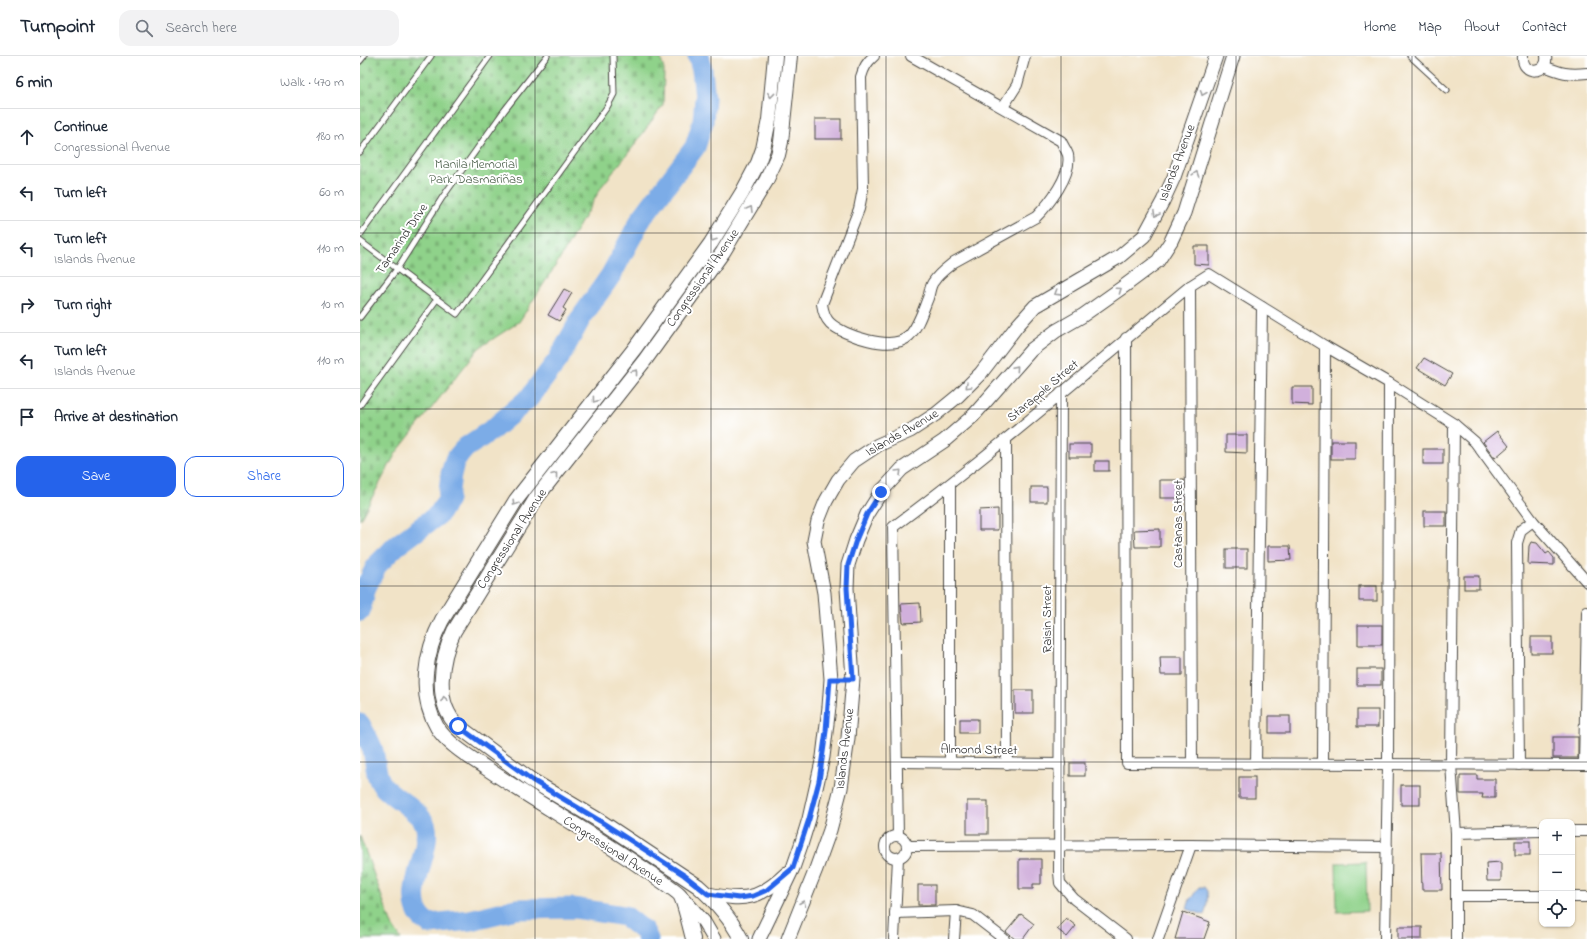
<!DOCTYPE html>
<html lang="en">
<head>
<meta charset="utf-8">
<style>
	:root { --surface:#fff; --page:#f2f2f3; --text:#1f2937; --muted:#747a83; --line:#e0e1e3; --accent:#2563eb }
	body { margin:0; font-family:"Indie Flower",sans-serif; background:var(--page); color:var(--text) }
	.controls { position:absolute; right:12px; bottom:12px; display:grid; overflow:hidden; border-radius:8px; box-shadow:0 1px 3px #0004 }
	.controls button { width:36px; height:36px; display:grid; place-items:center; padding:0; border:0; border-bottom:1px solid var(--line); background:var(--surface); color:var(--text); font:20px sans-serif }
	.stop { position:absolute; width:12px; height:12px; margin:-9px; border:3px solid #2563eb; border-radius:50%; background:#fff }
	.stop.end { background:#2563eb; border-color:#fff; box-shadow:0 1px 4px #0008 }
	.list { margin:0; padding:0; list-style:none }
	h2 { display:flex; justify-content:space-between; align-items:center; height:52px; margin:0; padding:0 16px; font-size:17px }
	h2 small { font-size:13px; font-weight:400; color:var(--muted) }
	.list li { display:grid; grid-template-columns:26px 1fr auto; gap:12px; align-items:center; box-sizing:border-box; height:56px; padding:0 16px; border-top:1px solid var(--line) }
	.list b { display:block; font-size:15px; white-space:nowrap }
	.list p { margin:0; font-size:13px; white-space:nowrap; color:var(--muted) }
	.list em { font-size:13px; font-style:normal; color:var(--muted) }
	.actions { display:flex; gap:8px; padding:12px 16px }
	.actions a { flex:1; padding:9px 0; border:1px solid var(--accent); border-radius:12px; text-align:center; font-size:14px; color:var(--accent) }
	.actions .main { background:var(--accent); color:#fff }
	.icon { flex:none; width:22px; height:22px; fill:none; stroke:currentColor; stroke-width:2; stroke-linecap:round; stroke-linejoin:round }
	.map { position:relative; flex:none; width:1227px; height:883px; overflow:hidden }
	header { display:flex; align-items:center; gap:24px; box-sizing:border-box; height:56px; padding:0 20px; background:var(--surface); border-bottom:1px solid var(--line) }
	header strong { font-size:19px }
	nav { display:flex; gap:22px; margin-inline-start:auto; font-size:14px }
	.search { width:280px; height:36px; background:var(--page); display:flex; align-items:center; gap:10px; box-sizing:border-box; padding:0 14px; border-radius:12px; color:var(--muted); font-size:15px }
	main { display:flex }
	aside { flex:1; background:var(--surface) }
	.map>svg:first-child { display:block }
</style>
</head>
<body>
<header>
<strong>Turnpoint</strong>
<div class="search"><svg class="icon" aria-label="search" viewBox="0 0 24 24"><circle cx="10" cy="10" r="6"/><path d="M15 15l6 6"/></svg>Search here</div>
<nav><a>Home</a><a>Map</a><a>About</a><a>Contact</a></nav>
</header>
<main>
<aside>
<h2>6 min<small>Walk · 470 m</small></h2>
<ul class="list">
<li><svg class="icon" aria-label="ahead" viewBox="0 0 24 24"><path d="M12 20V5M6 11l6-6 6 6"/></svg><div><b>Continue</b><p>Congressional Avenue</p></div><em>180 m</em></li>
<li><svg class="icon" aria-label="left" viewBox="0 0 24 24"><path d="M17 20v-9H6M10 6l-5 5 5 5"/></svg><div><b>Turn left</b></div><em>60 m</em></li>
<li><svg class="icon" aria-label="left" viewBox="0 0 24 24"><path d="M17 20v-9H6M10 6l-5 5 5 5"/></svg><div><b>Turn left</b><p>Islands Avenue</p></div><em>110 m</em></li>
<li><svg class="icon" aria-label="right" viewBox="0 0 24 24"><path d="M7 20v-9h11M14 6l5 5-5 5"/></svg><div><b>Turn right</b></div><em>10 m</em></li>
<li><svg class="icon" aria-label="left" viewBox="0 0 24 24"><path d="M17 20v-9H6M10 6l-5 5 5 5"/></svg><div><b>Turn left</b><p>Islands Avenue</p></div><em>110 m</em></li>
<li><svg class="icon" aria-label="arrive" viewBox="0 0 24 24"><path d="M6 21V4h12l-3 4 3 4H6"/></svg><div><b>Arrive at destination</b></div></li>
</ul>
<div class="actions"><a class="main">Save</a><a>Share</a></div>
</aside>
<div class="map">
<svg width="1227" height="883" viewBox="0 0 1227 883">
	<defs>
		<pattern id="cemetery-stones" width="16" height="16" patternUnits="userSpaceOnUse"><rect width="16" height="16" fill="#8fd28a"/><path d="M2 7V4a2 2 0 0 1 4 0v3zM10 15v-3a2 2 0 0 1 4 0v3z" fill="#7cb477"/></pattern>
	</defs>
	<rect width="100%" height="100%" fill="#fff"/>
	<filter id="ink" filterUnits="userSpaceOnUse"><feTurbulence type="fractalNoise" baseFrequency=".025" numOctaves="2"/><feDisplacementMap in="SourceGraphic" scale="8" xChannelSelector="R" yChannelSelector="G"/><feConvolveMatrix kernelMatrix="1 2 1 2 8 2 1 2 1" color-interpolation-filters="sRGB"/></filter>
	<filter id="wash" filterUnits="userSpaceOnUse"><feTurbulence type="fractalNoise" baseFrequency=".012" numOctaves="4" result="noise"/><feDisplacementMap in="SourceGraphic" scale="16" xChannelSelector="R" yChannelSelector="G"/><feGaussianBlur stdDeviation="0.9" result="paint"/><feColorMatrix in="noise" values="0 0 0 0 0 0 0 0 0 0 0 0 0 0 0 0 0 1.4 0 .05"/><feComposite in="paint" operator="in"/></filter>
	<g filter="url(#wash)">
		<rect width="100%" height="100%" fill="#f1e3c7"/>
		<g fill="url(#cemetery-stones)" stroke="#5d7e5a">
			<path d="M0,0h300l4,14 -1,35 -30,42 -31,39 -41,71 -42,65 -40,26 -83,105 -36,67z"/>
			<path d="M0,780l32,89 9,14h-41z"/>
		</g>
		<path fill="#8fd28a" stroke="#5d7e5a" d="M1006,806l1,49 -30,1 -1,-49z"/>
		<path fill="#7cace7" stroke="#546c89" d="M839,831h5l3,4c1,8 0,17 -3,24l-17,-6 3,-10c4,-3 5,-8 9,-12z"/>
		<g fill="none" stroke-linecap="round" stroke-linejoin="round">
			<g stroke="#7cace7" stroke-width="21">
				<path d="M0,555l6,-24 11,-22 19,-19 43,-32 9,-15 3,-25 4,-14 10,-12 28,-19 36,-31 29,-38 23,-42 30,-43 30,-56 54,-72 8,-25 2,-24 -3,-28 -4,-14"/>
				<path d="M0,668c4,9 11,18 13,27 3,11 2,26 10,35 10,12 41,27 43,42 5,25 -24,66 -5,89 2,3 6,5 9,7l40,-4 46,-11 58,-1 51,8 19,15 4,8"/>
			</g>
		</g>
		<g id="blocks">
			<g fill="#d1b0dc">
				<rect x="455" y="63" width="26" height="20"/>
				<path d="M834,190h15v19l-15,-1z"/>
				<path d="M204,233l8,4 -9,15 3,2 -7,11 -11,-6z"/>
				<path d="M1064,302l28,16 -7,11 -28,-17z"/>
				<path d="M932,331h20v18l-20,-1z"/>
				<path d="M1137,375l12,15 -14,12 -12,-16z"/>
				<path d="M866,379h21v18l-21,-1z"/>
				<rect x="971" y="385" width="24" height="18"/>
				<rect x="709" y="388" width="22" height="13"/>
				<rect x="1063" y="393" width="20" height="15"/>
				<rect x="735" y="405" width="14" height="10"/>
				<rect x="800" y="424" width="24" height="18"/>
				<rect x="671" y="431" width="16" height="15"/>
				<path d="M638,453v21h-19v-20z"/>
				<rect x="1064" y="455" width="22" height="15"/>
				<path d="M800,473v18h-25l-1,-17z"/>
				<path d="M1171,486l6,1 9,11 3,-2 5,6v7l-26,-1 1,-18z"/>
				<path d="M908,490h22l1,14 -23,1z"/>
				<rect x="866" y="493" width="21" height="19"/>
				<rect x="1104" y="520" width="15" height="13"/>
				<rect x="999" y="530" width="18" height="15"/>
				<path d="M560,547l1,19 -18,1 -2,-19z"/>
				<rect x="998" y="569" width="24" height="20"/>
				<rect x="1171" y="581" width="21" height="16"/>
				<path d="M800,601h22v18h-21z"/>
				<rect x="997" y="613" width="24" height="16"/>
				<rect x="655" y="634" width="18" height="23"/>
				<rect x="997" y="654" width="21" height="17"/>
				<rect x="909" y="660" width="21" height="17"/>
				<rect x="600" y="663" width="18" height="14"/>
				<rect x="1193" y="681" width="25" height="21"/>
				<rect x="710" y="707" width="15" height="13"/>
				<path d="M1100,719h17v4h18v19h-13l1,-4h-23z"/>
				<rect x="879" y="721" width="16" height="21"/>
				<rect x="1041" y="729" width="19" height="20"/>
				<rect x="607" y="745" width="21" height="33"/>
				<rect x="1155" y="785" width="15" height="14"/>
				<path d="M1061,797h20l1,37h-20z"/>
				<path d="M659,803h22v25h-8v5h-14z"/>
				<path d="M1141,806v19h-14l-1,-18z"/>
				<rect x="558" y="829" width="17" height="20"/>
				<path d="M823,856l27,10 -6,17h-29z"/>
				<path d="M661,858l13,10 -11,15h-8l-9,-7z"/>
				<path d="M706,862l10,8 -9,11 -10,-8z"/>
				<rect x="1038" y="871" width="24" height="12"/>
			</g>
		</g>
	</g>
	<g filter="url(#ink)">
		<use href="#blocks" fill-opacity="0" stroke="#494742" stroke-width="1"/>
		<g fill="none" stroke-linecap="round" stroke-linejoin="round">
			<defs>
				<g id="service">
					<path d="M1050,0l37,34"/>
					<path d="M0,5l4,-5"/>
					<path d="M0,96l71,-96"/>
					<path d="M0,179l130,-179"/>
					<path d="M0,185l97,73 150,-207 7,-13 -1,-38"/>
					<path d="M0,261l37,-48 45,-71 62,-87 43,-55"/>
					<path d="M0,349l77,-106"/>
				</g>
				<g id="minor">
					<path d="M514,0c-7,6 -10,11 -13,21l2,112 -4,20 -37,95c1,7 3,14 8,19 14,13 63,29 79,13 9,-9 14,-26 19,-38 2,-6 2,-13 6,-17 5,-8 13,-13 20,-19l82,-45c13,-13 36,-42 32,-62 -1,-4 -5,-9 -7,-14l-150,-85"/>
					<path d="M1163,0c-2,20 26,19 23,0"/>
					<path d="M1184,10c17,7 24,9 43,7"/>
					<path d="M643,51l14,-22 8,-29"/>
					<path d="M830,230l2,477"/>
					<path d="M766,282l1,425 460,2"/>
					<path d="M701,337l-2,479 1,11 14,16 52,40"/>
					<path d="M1094,368l-3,341 5,68v106"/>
					<path d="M646,384l1,324"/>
					<path d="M590,429v277"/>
					<path d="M537,706l163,2"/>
					<path d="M896,708l6,-457"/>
					<path d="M963,708l2,-418"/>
					<path d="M1159,709l-2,-222 4,-13 12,-9"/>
					<path d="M1224,709l3,-153"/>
					<path d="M1212,775h15"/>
					<path d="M1096,777l86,-2"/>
					<circle cx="536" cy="791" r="11"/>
					<path d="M538,780l-5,-309c103,-76 199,-160 297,-241l19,-12 116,72 64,37 65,41 21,18 58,79 54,61"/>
					<path d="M548,790l283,-1 196,2"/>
					<path d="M1212,841h15"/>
					<path d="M1097,842l3,-2h82"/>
					<path d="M535,857l61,-2 17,4 31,24"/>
					<path d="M534,883l4,-81"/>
					<path d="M594,883l2,-28"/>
					<path d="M798,883l33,-94"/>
					<path d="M1025,883l3,-175 1,-381"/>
				</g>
				<g id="tertiary">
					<path d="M348,838c37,7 51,6 79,-21"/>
					<path d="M320,839l24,27 10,17"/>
					<path d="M399,883l34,-71 8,-23 8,-26 14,-62 6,-50 2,-28 -7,-86 -10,-52 4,-20 8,-20 12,-21 16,-19 24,-16 32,-14 26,-17 22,-18 23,-23 36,-47 18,-20 84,-49 25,-21 19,-35 11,-24 42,-121"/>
					<path d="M428,883l28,-70 14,-39 11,-42 7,-50 5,-59 -6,-91 1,-23 8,-25 11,-26 14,-22 21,-23 42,-28 29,-25 58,-66 25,-19 26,-15 41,-29 35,-26 13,-20 13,-28 49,-157"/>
				</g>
				<g id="secondary">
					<path d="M333,883c-2,-8 -9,-38 -13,-44 -4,-5 -32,-23 -39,-28 -51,-35 -105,-65 -155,-99 -15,-10 -40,-25 -49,-41 -19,-32 -12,-75 5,-107l74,-120 119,-152 76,-105 31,-50 16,-30 5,-14 6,-29 6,-64"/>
					<path d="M381,883c-10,-20 -27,-39 -43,-53l-98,-65 -69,-41 -73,-54c-25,-23 -17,-68 -4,-95l83,-134 108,-137 78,-108 43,-71 12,-26 3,-13 9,-86"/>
				</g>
			</defs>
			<use href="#service" stroke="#494742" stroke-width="7"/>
			<use href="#minor" stroke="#494742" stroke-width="12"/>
			<use href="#tertiary" stroke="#494742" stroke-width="15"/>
			<use href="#secondary" stroke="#494742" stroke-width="16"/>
			<use href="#service" stroke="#fff" stroke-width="5"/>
			<use href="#minor" stroke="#fff" stroke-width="10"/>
			<use href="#tertiary" stroke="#fff" stroke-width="13"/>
			<use href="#secondary" stroke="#fff" stroke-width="14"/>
		</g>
		<defs><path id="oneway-chevron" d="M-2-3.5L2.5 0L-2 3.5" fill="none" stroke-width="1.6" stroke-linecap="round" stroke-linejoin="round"/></defs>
		<g stroke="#a0a0a0">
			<use href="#oneway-chevron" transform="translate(843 37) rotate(112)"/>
			<use href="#oneway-chevron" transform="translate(411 39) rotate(96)"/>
			<use href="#oneway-chevron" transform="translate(836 118) rotate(-72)"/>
			<use href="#oneway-chevron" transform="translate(390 153) rotate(-60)"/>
			<use href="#oneway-chevron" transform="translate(796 158) rotate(119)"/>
			<use href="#oneway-chevron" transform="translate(353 183) rotate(124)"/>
			<use href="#oneway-chevron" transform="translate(759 234) rotate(-35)"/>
			<use href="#oneway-chevron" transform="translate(697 237) rotate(148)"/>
			<use href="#oneway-chevron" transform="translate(656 312) rotate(-49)"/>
			<use href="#oneway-chevron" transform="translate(275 316) rotate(-52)"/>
			<use href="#oneway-chevron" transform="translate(608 330) rotate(135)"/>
			<use href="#oneway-chevron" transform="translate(235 344) rotate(127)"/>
			<use href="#oneway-chevron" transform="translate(539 416) rotate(-45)"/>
			<use href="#oneway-chevron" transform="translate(195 419) rotate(-52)"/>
			<use href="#oneway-chevron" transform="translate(155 447) rotate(123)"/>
			<use href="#oneway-chevron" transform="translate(84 643) rotate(-99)"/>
			<use href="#oneway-chevron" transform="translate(443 847) rotate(-67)"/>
		</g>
	</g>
	<g fill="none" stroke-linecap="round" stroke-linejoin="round" filter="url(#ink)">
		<path stroke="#2563eb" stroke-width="5" d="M98,670l74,54 68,41 84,54 24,19 31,4 14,-2 14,-6 26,-22 16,-49 10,-38 7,-50 4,-52h23l-6,-91 1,-23 8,-25 11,-26 14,-22"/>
	</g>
	<path fill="none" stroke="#2b2b2b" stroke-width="1" stroke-opacity="0.55" d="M175,0v883M351,0v883M526,0v883M701,0v883M876,0v883M1052,0v883M0,177h1227M0,353h1227M0,530h1227M0,706h1227"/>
	<g text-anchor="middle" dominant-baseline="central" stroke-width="4" stroke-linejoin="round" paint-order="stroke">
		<g font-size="13" fill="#2b2b2b" stroke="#fff">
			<text transform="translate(817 107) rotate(-69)">Islands Avenue</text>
			<text transform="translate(42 183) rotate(-56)">Tamarind Drive</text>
			<text transform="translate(343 222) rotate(-55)">Congressional Avenue</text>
			<text transform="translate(683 335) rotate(-40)">Starapple Street</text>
			<text transform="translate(542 377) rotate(-30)">Islands Avenue</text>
			<text transform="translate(818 468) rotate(-90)">Castanas Street</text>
			<text transform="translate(152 483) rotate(-57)">Congressional Avenue</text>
			<text transform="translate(687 563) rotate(-90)">Raisin Street</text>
			<text transform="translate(485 693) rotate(-83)">Islands Avenue</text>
			<text transform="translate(619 694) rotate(1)">Almond Street</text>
			<text transform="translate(253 795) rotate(33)">Congressional Avenue</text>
		</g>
		<g font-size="13" fill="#495d48" stroke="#fff">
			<text x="116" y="108">Manila Memorial<tspan x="116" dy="15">Park Dasmariñas</tspan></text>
		</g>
	</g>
</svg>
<div class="controls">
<button>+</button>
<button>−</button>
<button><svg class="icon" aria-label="locate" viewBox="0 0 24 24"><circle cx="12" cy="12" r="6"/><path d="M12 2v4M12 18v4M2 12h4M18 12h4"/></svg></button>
</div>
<div class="stop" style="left:98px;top:670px"></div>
<div class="stop end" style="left:521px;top:436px"></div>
</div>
</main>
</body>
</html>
